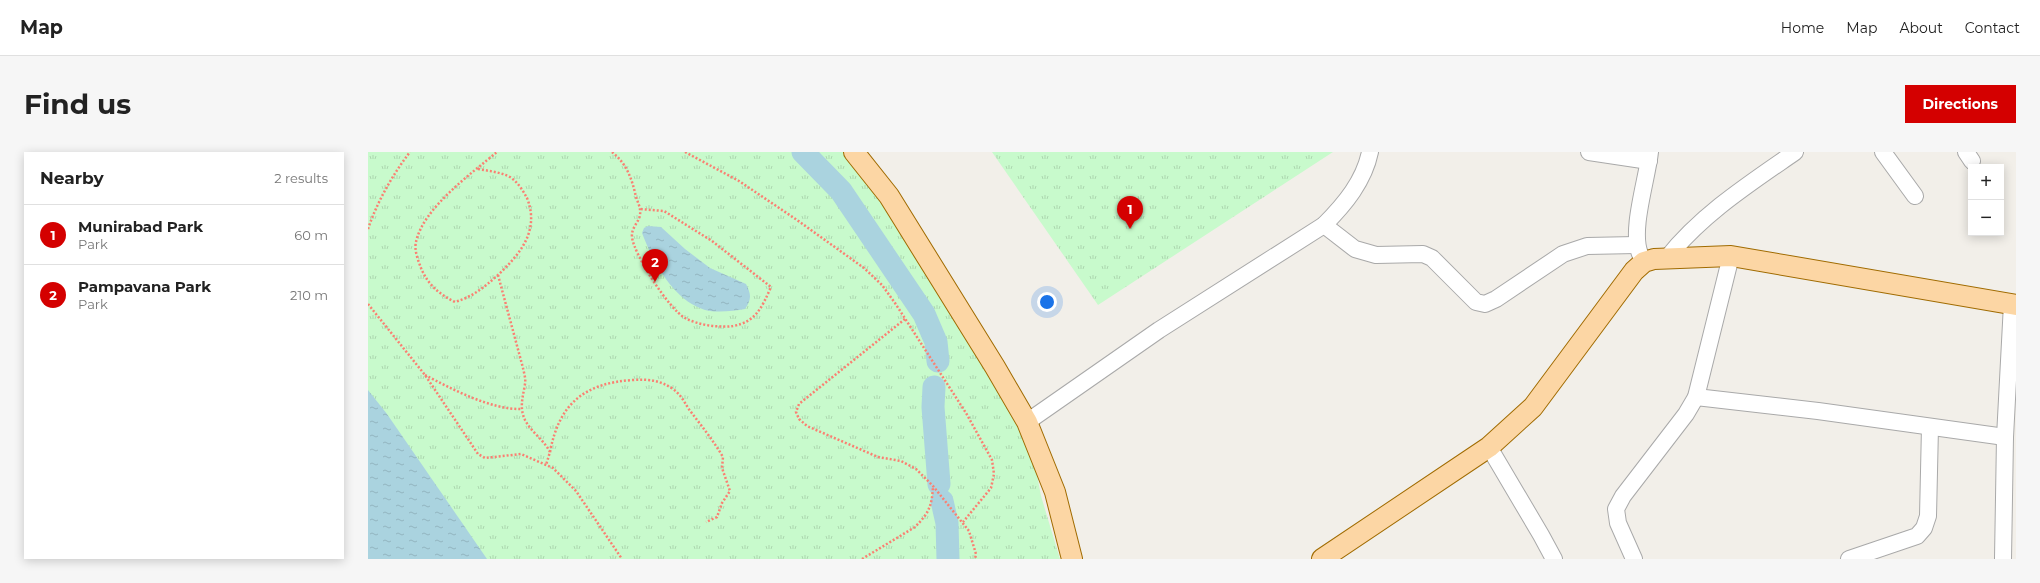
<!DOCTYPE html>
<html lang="en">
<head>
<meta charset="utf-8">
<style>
	:root { --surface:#fff; --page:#f6f6f6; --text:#222; --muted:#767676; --line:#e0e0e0; --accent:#d40000 }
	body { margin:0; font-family:Montserrat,sans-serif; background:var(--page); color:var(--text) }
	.controls { position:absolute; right:12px; top:12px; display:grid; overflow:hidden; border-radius:0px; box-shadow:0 2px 10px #0003 }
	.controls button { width:36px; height:36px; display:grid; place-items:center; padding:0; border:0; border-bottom:1px solid var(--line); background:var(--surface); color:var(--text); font:20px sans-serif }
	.you { position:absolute; left:679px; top:150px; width:14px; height:14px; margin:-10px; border:3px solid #fff; border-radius:50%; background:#1a73e8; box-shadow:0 0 0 6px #1a73e833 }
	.badge { display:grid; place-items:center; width:26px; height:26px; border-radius:50%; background:var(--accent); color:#fff; font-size:13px; font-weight:700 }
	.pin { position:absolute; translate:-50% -33px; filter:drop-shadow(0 1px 2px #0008) }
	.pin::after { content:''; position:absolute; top:21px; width:14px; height:12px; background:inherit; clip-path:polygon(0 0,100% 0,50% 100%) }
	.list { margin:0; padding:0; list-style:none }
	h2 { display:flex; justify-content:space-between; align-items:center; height:52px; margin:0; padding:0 16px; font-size:17px }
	h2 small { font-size:13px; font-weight:400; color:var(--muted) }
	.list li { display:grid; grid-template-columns:26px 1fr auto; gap:12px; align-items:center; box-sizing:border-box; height:60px; padding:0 16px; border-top:1px solid var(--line) }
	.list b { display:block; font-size:15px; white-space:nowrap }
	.list p { margin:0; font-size:13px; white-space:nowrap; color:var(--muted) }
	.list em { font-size:13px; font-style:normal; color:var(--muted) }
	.map { position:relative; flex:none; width:1648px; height:407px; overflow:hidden; border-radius:0px }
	header { display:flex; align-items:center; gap:24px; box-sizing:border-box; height:56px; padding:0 20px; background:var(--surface); border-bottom:1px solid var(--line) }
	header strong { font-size:19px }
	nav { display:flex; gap:22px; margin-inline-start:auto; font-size:14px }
	.intro { display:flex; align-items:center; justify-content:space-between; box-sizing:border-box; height:96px; padding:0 24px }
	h1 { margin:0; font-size:28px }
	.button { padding:10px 18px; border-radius:0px; background:var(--accent); color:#fff; font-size:14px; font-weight:700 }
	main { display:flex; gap:24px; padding:0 24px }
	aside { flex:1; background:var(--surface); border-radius:0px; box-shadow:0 2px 10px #0003 }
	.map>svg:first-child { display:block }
</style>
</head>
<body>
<header>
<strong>Map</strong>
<nav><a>Home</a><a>Map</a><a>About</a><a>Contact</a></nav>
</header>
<div class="intro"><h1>Find us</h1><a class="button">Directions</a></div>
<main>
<aside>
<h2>Nearby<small>2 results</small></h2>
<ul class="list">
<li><span class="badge">1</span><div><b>Munirabad Park</b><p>Park</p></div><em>60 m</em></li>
<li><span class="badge">2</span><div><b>Pampavana Park</b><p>Park</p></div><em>210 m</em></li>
</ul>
</aside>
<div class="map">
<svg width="1648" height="407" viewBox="0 0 1648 407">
	<defs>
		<pattern id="park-tufts" width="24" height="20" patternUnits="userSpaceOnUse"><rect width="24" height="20" fill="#c8facc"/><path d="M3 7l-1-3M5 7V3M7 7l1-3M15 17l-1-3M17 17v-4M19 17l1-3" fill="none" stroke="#acd6af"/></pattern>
		<pattern id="water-ripples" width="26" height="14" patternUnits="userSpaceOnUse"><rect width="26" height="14" fill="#aad3df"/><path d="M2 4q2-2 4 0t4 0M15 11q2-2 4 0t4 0" fill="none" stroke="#92b5bf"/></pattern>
	</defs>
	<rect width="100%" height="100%" fill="#f2efe9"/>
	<g fill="url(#park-tufts)">
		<path d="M0,0h486l173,270 14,74 19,63h-692z"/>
		<path d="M624,0h341l-235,153z"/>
	</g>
	<g fill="url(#water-ripples)">
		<path d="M280,74l13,1 24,22 25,19 36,16c5,10 6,15 -1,25 -12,2 -28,4 -40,1 -32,-10 -52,-48 -63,-77l2,-5z"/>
		<path d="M0,238l19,24 100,145h-119z"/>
	</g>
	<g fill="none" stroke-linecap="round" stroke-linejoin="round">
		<g stroke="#aad3df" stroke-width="23">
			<path d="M435,0l38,39 83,123 12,28 2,19"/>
			<path d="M566,235l-1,20 6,77"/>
			<path d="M574,349l5,22 1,36"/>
		</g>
		<defs>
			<g id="minor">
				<path d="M1221,0l60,9"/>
				<path d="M1515,0l32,44"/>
				<path d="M1598,0l6,9"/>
				<path d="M956,73l31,24 21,6 47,-1 9,4 44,44 9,2 11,-5 67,-45 24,-8 49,-1"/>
				<path d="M1272,102c-10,-24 7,-74 10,-102"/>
				<path d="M1299,106c35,-44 82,-74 128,-106"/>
				<path d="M1328,245l122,14 187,26"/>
				<path d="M659,270l132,-92 165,-105c21,-21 40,-44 46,-73"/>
				<path d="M1121,295l52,88 13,24"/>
				<path d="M1266,407l-16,-36 -2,-14 7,-13 63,-82 10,-17 35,-141"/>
				<path d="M1481,407l68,-23 7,-8 4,-12 2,-89"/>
				<path d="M1635,407l2,-122 7,-133"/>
			</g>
			<g id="major">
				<path d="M486,0l35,44 106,171 32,55 28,70 17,67"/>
				<path d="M954,407l167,-112 44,-40 101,-136 10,-9 10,-3 77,-3 285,49"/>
			</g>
		</defs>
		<use href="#minor" stroke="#a9a9a9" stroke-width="18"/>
		<use href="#major" stroke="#a06b00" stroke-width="22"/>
		<g stroke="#fa8072" stroke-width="2.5" stroke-dasharray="2 2" stroke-linecap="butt">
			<path d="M244,0c15,12 20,27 24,45 2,6 5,11 4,18 -1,7 -9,13 -8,22 2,18 37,72 53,81 13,7 34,10 48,8 23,-4 29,-19 38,-39l-59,-46 -48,-30 -24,-2"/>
			<path d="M317,0l54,29 58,39 67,48 18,17 13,18 71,110 26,47 2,14 -3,14 -28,34"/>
			<path d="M110,17c11,2 22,3 32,8 8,5 13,14 17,21 13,33 -7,56 -29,77 -15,13 -24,21 -43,27 -16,-8 -27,-17 -34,-34 -3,-8 -7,-18 -5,-26 7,-34 56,-69 81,-90"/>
			<path d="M0,77c9,-27 25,-55 42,-77"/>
			<path d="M130,123l25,93c1,5 3,11 2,16 -2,13 -6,23 0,36 6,12 19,20 25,32l-4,13"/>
			<path d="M0,152l57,71 53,79 7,4 36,-4 32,14 23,23 46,68"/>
			<path d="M537,167l-106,85 -3,8 3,7 8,7 71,31 23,4 15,8 17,17 36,45 7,23 -1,5"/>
			<path d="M57,223c27,14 66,35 97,34"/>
			<path d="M182,300c9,-48 34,-69 83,-72 15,-1 27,0 40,9 7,5 11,12 15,19 12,16 25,32 35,49l-1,11 8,23 -8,12 -5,14 -11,5"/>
			<path d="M494,407l53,-32c14,-14 17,-21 18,-41"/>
		</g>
		<use href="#minor" stroke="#fff" stroke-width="16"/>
		<use href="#major" stroke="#fcd6a4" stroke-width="20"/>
	</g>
</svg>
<div class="controls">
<button>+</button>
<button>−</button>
</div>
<div class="you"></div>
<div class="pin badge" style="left:762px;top:77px">1</div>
<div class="pin badge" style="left:287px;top:130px">2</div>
</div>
</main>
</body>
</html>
